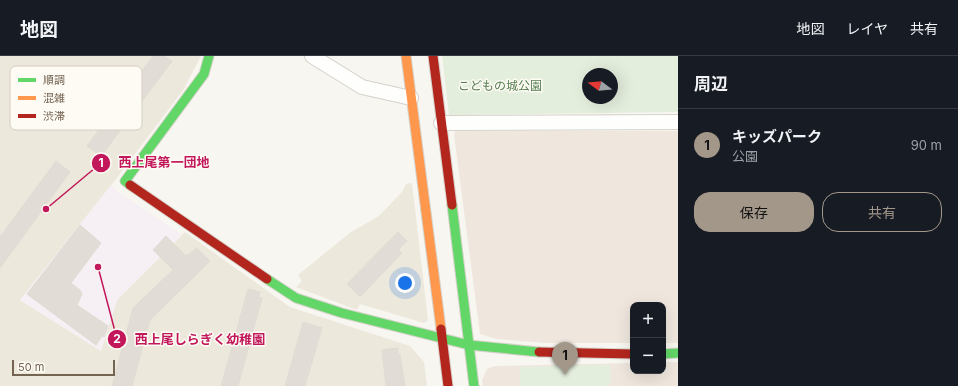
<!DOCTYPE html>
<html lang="ja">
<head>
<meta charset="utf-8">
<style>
	:root { --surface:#171b24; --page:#20242c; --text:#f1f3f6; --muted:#9ea1a6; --line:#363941; --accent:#a29789 }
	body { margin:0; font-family:Inter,"Noto Sans JP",sans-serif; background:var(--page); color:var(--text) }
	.controls { position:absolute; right:12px; bottom:12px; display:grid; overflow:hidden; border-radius:8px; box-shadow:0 4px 16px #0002 }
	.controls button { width:36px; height:36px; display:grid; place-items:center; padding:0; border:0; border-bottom:1px solid var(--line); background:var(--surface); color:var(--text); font:20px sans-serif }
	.compass { position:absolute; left:582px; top:12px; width:36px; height:36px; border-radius:50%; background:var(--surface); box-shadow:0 4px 16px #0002; rotate:286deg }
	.scale { position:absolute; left:12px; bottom:10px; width:103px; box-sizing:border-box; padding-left:4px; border:2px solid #746452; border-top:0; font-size:11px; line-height:14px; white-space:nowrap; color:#746452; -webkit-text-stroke:3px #fdfbf4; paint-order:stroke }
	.you { position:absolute; left:405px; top:227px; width:14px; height:14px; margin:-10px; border:3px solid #fff; border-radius:50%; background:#1a73e8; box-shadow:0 0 0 6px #1a73e833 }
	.badge { display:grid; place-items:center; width:26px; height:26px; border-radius:50%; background:var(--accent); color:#111; font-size:13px; font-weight:700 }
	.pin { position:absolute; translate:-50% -33px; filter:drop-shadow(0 1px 2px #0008) }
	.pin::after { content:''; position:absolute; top:21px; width:14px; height:12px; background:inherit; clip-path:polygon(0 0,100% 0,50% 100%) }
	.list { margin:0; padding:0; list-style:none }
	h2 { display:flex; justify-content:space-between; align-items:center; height:52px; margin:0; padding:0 16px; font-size:17px }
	h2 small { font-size:13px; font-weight:400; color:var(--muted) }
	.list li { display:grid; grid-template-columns:26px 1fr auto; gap:12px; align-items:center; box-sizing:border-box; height:72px; padding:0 16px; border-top:1px solid var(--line) }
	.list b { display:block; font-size:15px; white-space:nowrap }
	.list p { margin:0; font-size:13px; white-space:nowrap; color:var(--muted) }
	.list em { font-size:13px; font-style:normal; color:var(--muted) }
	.actions { display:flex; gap:8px; padding:12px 16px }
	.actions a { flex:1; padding:9px 0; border:1px solid var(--accent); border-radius:16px; text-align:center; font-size:14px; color:var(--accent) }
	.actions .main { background:var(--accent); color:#111 }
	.map { position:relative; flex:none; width:678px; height:330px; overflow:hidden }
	header { display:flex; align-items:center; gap:24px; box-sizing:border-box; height:56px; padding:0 20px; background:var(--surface); border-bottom:1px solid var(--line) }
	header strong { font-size:19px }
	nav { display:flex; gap:22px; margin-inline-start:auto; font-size:14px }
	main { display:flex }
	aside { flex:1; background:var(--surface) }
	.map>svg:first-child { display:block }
</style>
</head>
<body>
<header>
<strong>地図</strong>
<nav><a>地図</a><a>レイヤ</a><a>共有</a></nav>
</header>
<main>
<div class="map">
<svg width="678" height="330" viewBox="0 0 678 330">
	<rect width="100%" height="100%" fill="#f8f6f0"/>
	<g fill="#ede8dc">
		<path d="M0,0h201l-17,33 -71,94 -93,117 81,51 16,-51 68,-68 105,75 120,39 14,16 3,24h-427z"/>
		<path d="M412,127l16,137 -4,3 -64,-19 -3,6 -61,-23 6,-6 -4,-6 53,-43 28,-16 23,-24 4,-8z"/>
	</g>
	<g fill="#efe7de">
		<path d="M455,75h223v212h-15v-38h-30v38h-89l-47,-4 -17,-5 -26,-199z"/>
		<path d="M663,306h15v24h-195l-1,-6 5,-11 7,-3 139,-3v8h30z"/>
	</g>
	<path fill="#f6eff4" d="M111,129l6,6 65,44 -65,65 -16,51 -81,-51z"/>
	<g fill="#e4eedd" fill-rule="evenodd">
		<path d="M442,0h236v56l-229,3zM588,18h24v24h-24z"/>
		<path d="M610,309l1,17 -4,4h-87v-19z"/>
	</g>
	<g fill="#e2dcd6" stroke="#e0dbd3">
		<path d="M153,0h11l8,5 -71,95 -14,-10z"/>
		<path d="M56,105l14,11 -70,96v-31z"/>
		<path d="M80,169l21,18 -30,40 9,7 2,4 -5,11 31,21 -4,11 -2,-1 -6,9 -69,-51z"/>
		<path d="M398,176l9,9 -9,9 4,3 -42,44 -13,-13z"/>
		<path d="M166,180l20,20 11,-8 13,13 -60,59 -18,66h-20l21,-78 40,-38 -20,-20z"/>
		<path d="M248,233l12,3 -2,5 4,1 -24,88h-17z"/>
		<path d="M303,266l19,6 -17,58h-20z"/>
		<path d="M398,292v6h2l5,32h-19l-4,-36z"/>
	</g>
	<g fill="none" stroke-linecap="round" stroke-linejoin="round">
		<defs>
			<g id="street">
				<path d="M312,0l50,31 49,11"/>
				<path d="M441,67l237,-1"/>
			</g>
			<g id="fast">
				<path d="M130,129l-5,-4 79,-107 5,-18"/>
				<path d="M452,149l22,181"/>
				<path d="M267,223l29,19 46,15 127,32 70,7"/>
				<path d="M663,298l15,-1"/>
			</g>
			<path id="slow" d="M406,0l35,273"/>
			<g id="jam">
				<path d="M433,0l19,149"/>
				<path d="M130,129l137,94"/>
				<path d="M441,273l7,57"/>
				<path d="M539,296l94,2"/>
			</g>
		</defs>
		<use href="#street" stroke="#d5d2cb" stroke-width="16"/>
		<use href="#fast" stroke="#d6d2cb" stroke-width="11"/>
		<use href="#slow" stroke="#d6d2cb" stroke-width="11"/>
		<use href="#jam" stroke="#d6d2cb" stroke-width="11"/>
		<use href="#street" stroke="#fefefd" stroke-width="14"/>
		<use href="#fast" stroke="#63d668" stroke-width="9"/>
		<use href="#slow" stroke="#ff974d" stroke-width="9"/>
		<use href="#jam" stroke="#b3261e" stroke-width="9"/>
	</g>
	<g text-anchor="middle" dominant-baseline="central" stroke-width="3" stroke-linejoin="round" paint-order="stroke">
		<g font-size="12" fill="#547d4f" stroke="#fdfbf4">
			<text x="500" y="29">こどもの城公園</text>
		</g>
	</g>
	<rect x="10" y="10" width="132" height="64" rx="6" fill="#fdfbf4" stroke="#d4cec3" stroke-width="1"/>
	<rect x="18" y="22" width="18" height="4" fill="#63d668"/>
	<rect x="18" y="40" width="18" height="4" fill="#ff974d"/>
	<rect x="18" y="58" width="18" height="4" fill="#b3261e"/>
	<g font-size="11" fill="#746452">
		<text x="43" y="28">順調</text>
		<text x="43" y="46">混雑</text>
		<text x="43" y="64">渋滞</text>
	</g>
	<path fill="none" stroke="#c2185b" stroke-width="1.5" d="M46 153L101 107M98 211L117 283"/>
	<g fill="#c2185b" stroke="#fdfbf4" stroke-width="1.5">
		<circle cx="46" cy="153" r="4"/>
		<circle cx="98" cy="211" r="4"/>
		<circle cx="101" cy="107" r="10"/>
		<circle cx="117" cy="283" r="10"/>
	</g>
	<g font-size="12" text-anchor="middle" font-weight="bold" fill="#fff">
		<text x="101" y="111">1</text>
		<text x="117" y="287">2</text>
	</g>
	<g font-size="13" text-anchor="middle" font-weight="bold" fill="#c2185b" stroke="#fdfbf4" stroke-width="3" stroke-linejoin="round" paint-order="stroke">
		<text x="164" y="111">西上尾第一団地</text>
		<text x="200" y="288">西上尾しらぎく幼稚園</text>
	</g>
</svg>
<div class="controls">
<button>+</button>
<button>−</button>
</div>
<svg class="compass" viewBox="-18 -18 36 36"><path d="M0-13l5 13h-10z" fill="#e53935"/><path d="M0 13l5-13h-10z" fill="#9ea1a6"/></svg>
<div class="scale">50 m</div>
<div class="you"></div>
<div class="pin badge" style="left:565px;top:319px">1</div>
</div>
<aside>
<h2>周辺<small></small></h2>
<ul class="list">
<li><span class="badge">1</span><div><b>キッズパーク</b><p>公園</p></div><em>90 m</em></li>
</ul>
<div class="actions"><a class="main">保存</a><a>共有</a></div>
</aside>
</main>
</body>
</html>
